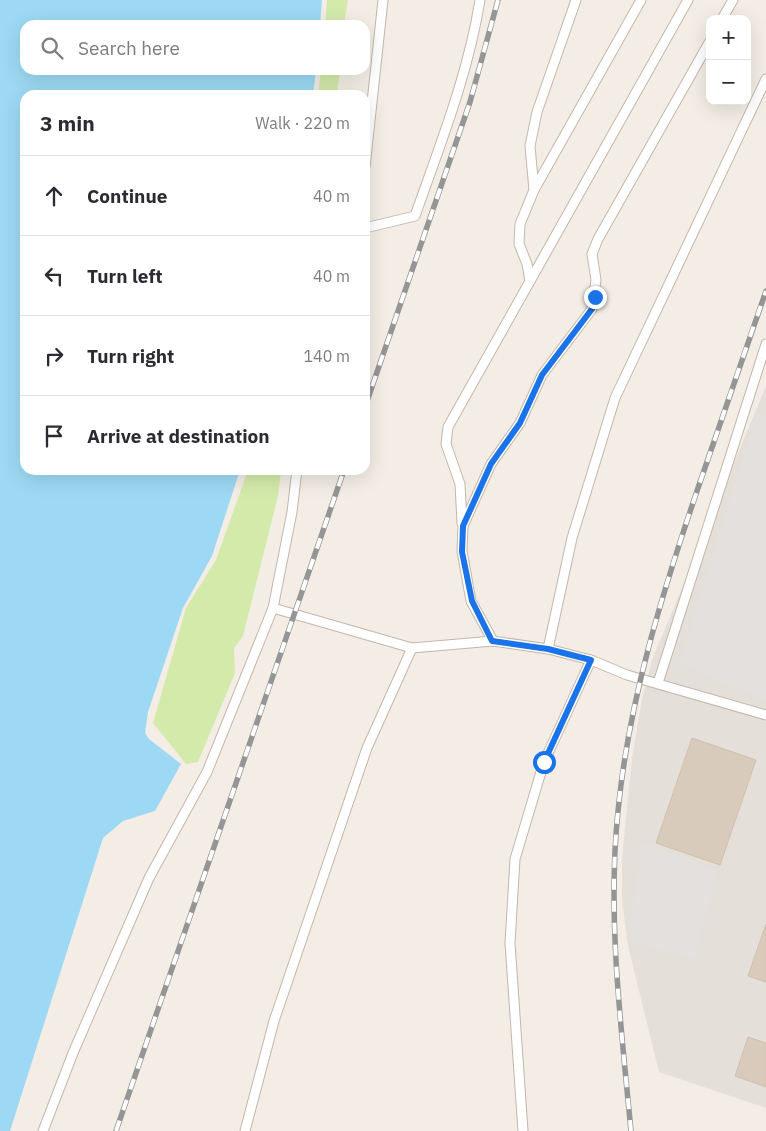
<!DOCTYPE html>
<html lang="en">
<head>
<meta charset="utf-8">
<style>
	:root { --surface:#fff; --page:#f2f2f3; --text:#2b2b33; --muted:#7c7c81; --line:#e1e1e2 }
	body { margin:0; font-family:"IBM Plex Sans",sans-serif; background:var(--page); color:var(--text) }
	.controls { position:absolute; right:15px; top:15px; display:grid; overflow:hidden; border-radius:10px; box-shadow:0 5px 20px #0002 }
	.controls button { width:45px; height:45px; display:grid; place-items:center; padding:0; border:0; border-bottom:1px solid var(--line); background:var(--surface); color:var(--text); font:25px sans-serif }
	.stop { position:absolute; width:15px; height:15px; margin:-11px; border:4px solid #1a73e8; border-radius:50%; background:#fff }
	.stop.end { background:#1a73e8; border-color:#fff; box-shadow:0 1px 5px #0008 }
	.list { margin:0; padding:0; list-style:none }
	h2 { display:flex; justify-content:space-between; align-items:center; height:65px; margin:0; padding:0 20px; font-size:21px }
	h2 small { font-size:16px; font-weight:400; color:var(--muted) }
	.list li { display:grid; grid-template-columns:32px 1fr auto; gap:15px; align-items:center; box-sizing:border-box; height:80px; padding:0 20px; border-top:1px solid var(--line) }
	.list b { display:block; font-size:19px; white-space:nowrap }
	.list em { font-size:16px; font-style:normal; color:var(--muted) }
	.icon { flex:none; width:28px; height:28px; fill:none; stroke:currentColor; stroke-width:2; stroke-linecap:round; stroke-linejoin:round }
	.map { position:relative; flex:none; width:766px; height:1131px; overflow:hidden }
	.search { position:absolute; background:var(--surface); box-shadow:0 5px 20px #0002; left:20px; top:20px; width:350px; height:55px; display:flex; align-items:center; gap:12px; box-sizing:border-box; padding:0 18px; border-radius:15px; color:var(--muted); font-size:19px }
	.panel { position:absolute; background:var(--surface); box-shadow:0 5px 20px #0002; left:20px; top:90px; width:350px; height:385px; border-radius:15px }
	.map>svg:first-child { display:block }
</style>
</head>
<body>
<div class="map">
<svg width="766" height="1131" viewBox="0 0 766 1131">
	<rect width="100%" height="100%" fill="#f3ede5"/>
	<path fill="#e5dfda" d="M766,386v722l-107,-36 -31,-126 -6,-46v-42l10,-100 10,-59 10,-39z"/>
	<g fill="#d4eaaa">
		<path d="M327,0h21l-4,25h-19z"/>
		<path d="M321,70h19l-3,25h-19z"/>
		<path d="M248,470h33l-3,26 -35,140 -9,12 1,25 -37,89 -12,2 -33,-41 33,-115 30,-48z"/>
	</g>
	<g fill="#e4e0dd">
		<path d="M757,412l9,3v285l-87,-36z"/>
		<path d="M642,843l76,27 -23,89 -67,-18z"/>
	</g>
	<path fill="#9dd9f4" d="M0,0h322l-2,25h-295v45h291l-3,25h-288v375h215l-28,86 -29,52 -35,104 -3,21 4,6 32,25 -26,47 -32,10 -20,17 -93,293h-10z"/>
	<g fill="#d9cbbc" stroke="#d1bfac">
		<path d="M692,738l64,22 -36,105 -64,-22z"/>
		<path d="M766,924v58l-18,-6z"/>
		<path d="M748,1037l18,6v44l-31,-11z"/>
	</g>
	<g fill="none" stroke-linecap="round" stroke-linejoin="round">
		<defs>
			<g id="service">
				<path d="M722,19l11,-19"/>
				<path d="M365,167l18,-167"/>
				<path d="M534,190l107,-190"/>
				<path d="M365,228l50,-12c25,-71 53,-141 65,-216"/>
				<path d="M530,281l-3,-17 -8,-20 1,-20 14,-34 -4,-44 7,-34 39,-112"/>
				<path d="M462,523l-2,-39 -14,-40 2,-17 240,-427"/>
				<path d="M273,608l139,40 81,-7 55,8 43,11 36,15 139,40"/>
				<path d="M493,641l-22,-40 -9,-50 1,-25 28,-62 29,-41 22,-48 50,-66 4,-29 -4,-26 6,-15 112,-198"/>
				<path d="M548,649l24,-111 43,-140 151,-319"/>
				<path d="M658,683l108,-339"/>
				<path d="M43,1131l30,-78 76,-175 58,-106 66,-164 19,-96 5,-42"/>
				<path d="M245,1131l29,-110 93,-273 45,-100"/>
				<path d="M523,1131l-13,-188 5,-84 29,-97 47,-102"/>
			</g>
		</defs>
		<use href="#service" stroke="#c2b7aa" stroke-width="11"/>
		<use href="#service" stroke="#fff" stroke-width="9"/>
		<defs>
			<g id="rail">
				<path d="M365,407l105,-305 28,-102"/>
				<path d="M116,1131l228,-661"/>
				<path d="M631,1131c-10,-106 -24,-214 -13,-320 11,-112 44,-217 80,-323 23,-66 45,-132 68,-197"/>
			</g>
		</defs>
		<use href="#rail" stroke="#959595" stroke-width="5.5"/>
		<use href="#rail" stroke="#fff" stroke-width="4" stroke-dasharray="11" stroke-linecap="butt"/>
	</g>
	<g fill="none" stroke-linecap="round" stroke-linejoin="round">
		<path stroke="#1a73e8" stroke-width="6" d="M544,762l47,-102 -43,-11 -56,-8 -20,-40 -10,-49 1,-26 28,-62 29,-41 22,-48 50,-66 3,-12"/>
	</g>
</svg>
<div class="controls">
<button>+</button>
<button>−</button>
</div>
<div class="stop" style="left:544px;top:762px"></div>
<div class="stop end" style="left:595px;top:297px"></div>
<div class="search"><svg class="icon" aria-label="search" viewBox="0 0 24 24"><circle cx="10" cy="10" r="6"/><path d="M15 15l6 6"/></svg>Search here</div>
<section class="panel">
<h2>3 min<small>Walk · 220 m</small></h2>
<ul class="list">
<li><svg class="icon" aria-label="ahead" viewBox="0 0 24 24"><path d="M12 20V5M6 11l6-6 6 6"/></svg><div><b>Continue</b></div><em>40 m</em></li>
<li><svg class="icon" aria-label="left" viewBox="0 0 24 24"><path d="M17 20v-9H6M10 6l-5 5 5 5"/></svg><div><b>Turn left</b></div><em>40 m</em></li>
<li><svg class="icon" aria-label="right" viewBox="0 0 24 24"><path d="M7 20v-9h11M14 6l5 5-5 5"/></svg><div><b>Turn right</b></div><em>140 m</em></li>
<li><svg class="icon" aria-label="arrive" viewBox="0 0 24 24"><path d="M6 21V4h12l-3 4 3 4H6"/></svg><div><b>Arrive at destination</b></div></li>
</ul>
</section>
</div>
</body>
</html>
